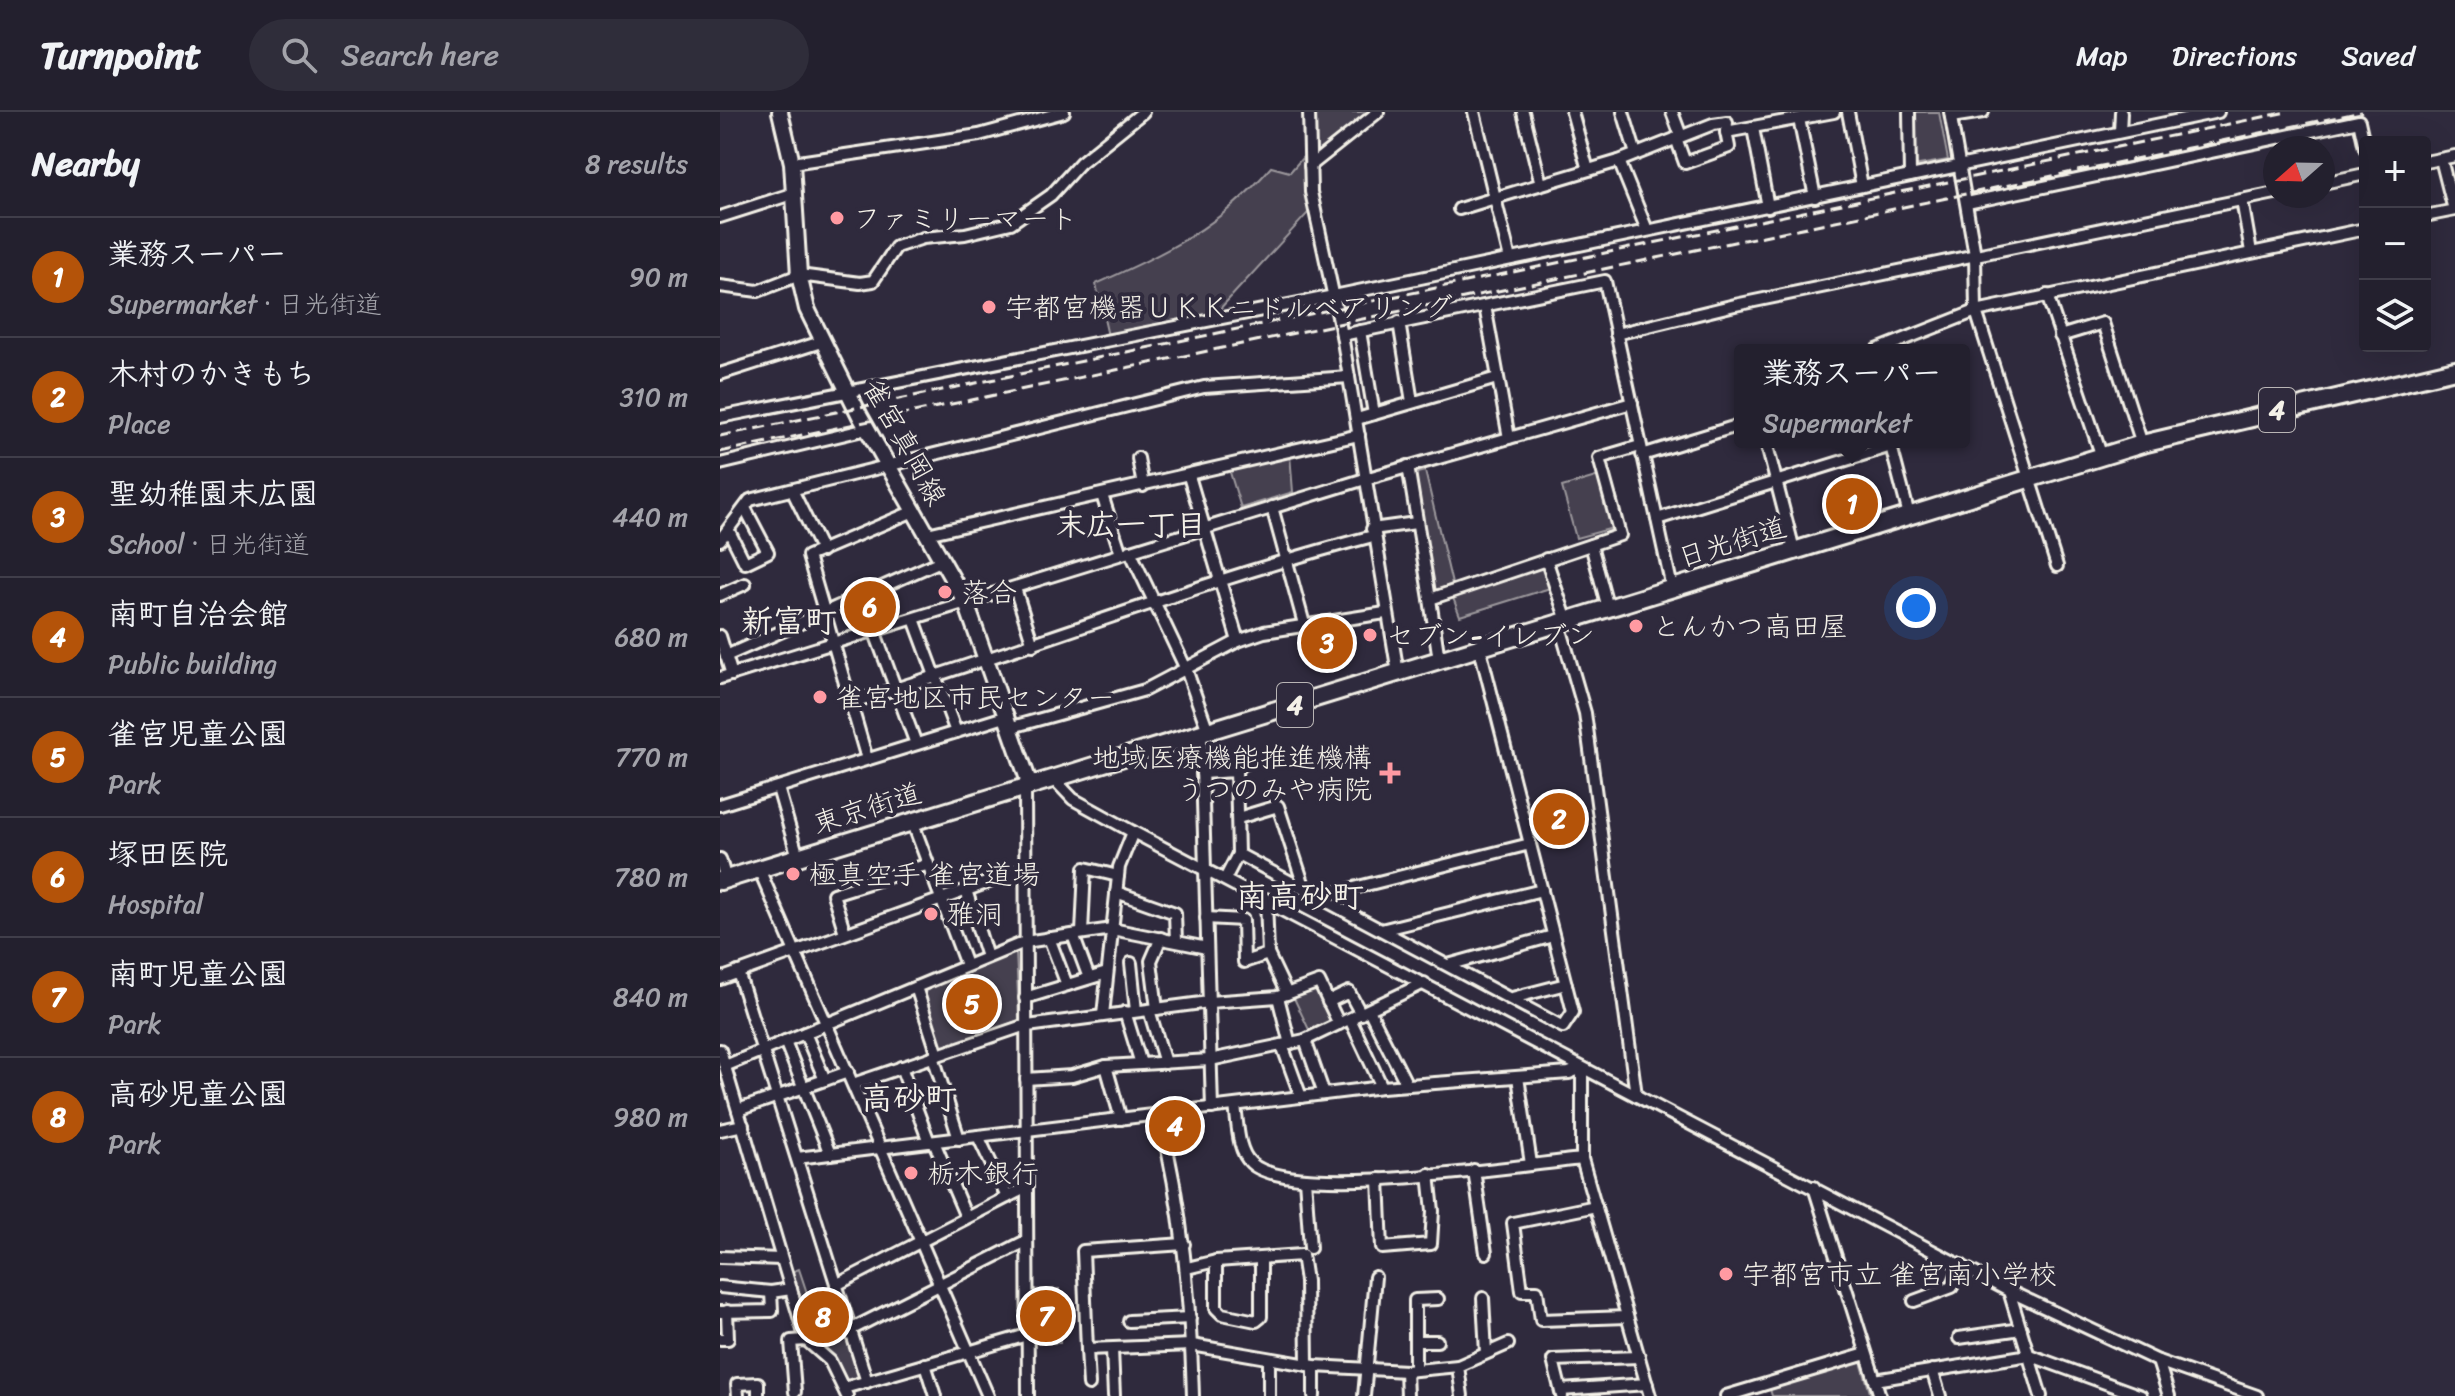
<!DOCTYPE html>
<html lang="en">
<head>
<meta charset="utf-8">
<style>
	:root { --surface:#23202e; --page:#2f2d3a; --text:#f1f3f6; --muted:#a3a3aa; --line:#403e4a; --accent:#b45309 }
	body { margin:0; font-family:Sriracha,"Klee One",sans-serif; background:var(--page); color:var(--text) }
	.controls { position:absolute; right:24px; top:24px; display:grid; overflow:hidden; border-radius:8px; box-shadow:0 8px 32px #0002 }
	.controls button { width:72px; height:72px; display:grid; place-items:center; padding:0; border:0; border-bottom:2px solid var(--line); background:var(--surface); color:var(--text); font:40px sans-serif }
	.compass { position:absolute; left:1543px; top:24px; width:72px; height:72px; border-radius:50%; background:var(--surface); box-shadow:0 8px 32px #0002; rotate:250deg }
	.you { position:absolute; left:1196px; top:496px; width:28px; height:28px; margin:-20px; border:6px solid #fff; border-radius:50%; background:#1a73e8; box-shadow:0 0 0 12px #1a73e833 }
	.badge { display:grid; place-items:center; width:52px; height:52px; border-radius:50%; background:var(--accent); color:#fff; font-size:26px; font-weight:700 }
	.pin { position:absolute; translate:-50% -50%; border:4px solid #fff; box-shadow:0 2px 8px #0006 }
	.popup { position:absolute; left:1014px; top:232px; width:236px; height:104px; box-sizing:border-box; display:grid; place-content:center; border-radius:8px; background:var(--surface); filter:drop-shadow(0 2px 6px #0005); font-size:26px; white-space:nowrap; color:var(--muted) }
	.popup b { font-size:30px; color:var(--text) }
	.popup::after { content:''; position:absolute; left:50%; top:100%; margin-left:-16px; border:16px solid transparent; border-top-color:var(--surface) }
	.list { margin:0; padding:0; list-style:none }
	h2 { display:flex; justify-content:space-between; align-items:center; height:104px; margin:0; padding:0 32px; font-size:34px }
	h2 small { font-size:26px; font-weight:400; color:var(--muted) }
	.list li { display:grid; grid-template-columns:52px 1fr auto; gap:24px; align-items:center; box-sizing:border-box; height:120px; padding:0 32px; border-top:2px solid var(--line) }
	.list b { display:block; font-size:30px; white-space:nowrap }
	.list p { margin:0; font-size:26px; white-space:nowrap; color:var(--muted) }
	.list em { font-size:26px; font-style:normal; color:var(--muted) }
	.icon { flex:none; width:44px; height:44px; fill:none; stroke:currentColor; stroke-width:2; stroke-linecap:round; stroke-linejoin:round }
	.map { position:relative; flex:none; width:1735px; height:1284px; overflow:hidden }
	header { display:flex; align-items:center; gap:48px; box-sizing:border-box; height:112px; padding:0 40px; background:var(--surface); border-bottom:2px solid var(--line) }
	header strong { font-size:38px }
	nav { display:flex; gap:44px; margin-inline-start:auto; font-size:28px }
	.search { width:560px; height:72px; background:var(--page); display:flex; align-items:center; gap:20px; box-sizing:border-box; padding:0 28px; border-radius:44px; color:var(--muted); font-size:30px }
	main { display:flex }
	aside { flex:1; background:var(--surface) }
	.map>svg:first-child { display:block }
</style>
</head>
<body>
<header>
<strong>Turnpoint</strong>
<div class="search"><svg class="icon" aria-label="search" viewBox="0 0 24 24"><circle cx="10" cy="10" r="6"/><path d="M15 15l6 6"/></svg>Search here</div>
<nav><a>Map</a><a>Directions</a><a>Saved</a></nav>
</header>
<main>
<aside>
<h2>Nearby<small>8 results</small></h2>
<ul class="list">
<li><span class="badge">1</span><div><b>業務スーパー</b><p>Supermarket · 日光街道</p></div><em>90 m</em></li>
<li><span class="badge">2</span><div><b>木村のかきもち</b><p>Place</p></div><em>310 m</em></li>
<li><span class="badge">3</span><div><b>聖幼稚園末広園</b><p>School · 日光街道</p></div><em>440 m</em></li>
<li><span class="badge">4</span><div><b>南町自治会館</b><p>Public building</p></div><em>680 m</em></li>
<li><span class="badge">5</span><div><b>雀宮児童公園</b><p>Park</p></div><em>770 m</em></li>
<li><span class="badge">6</span><div><b>塚田医院</b><p>Hospital</p></div><em>780 m</em></li>
<li><span class="badge">7</span><div><b>南町児童公園</b><p>Park</p></div><em>840 m</em></li>
<li><span class="badge">8</span><div><b>高砂児童公園</b><p>Park</p></div><em>980 m</em></li>
</ul>
</aside>
<div class="map">
<svg width="1735" height="1284" viewBox="0 0 1735 1284">
	<rect width="100%" height="100%" fill="#2f2a3d"/>
	<filter id="ink" filterUnits="userSpaceOnUse"><feTurbulence type="fractalNoise" baseFrequency=".0125" numOctaves="2"/><feDisplacementMap in="SourceGraphic" scale="16" xChannelSelector="R" yChannelSelector="G"/><feConvolveMatrix kernelMatrix="1 2 1 2 8 2 1 2 1" color-interpolation-filters="sRGB"/></filter>
	<g filter="url(#ink)">
		<g fill="#454050" stroke="#9c989c" stroke-width="2">
			<path d="M594,0h59l-59,46z"/>
			<path d="M1191,0h28l9,48 -35,6z"/>
			<path d="M583,45l5,56 -91,99 -109,24 -12,-52c71,-32 123,-56 175,-117l19,5z"/>
			<path d="M570,342l3,38 -52,16 -12,-39z"/>
			<path d="M705,359l27,113 -14,6 -5,-2 -20,-114z"/>
			<path d="M879,364l14,52 -37,10 -14,-51z"/>
			<path d="M822,450l8,26 -90,28 -8,-21z"/>
			<path d="M296,838l3,70 -78,30 -20,-61z"/>
			<path d="M598,875l17,36 -24,11 -18,-38z"/>
			<path d="M79,1157l9,27 24,-9 30,93 -15,6 -8,-18 -28,-29 -20,-67z"/>
			<path d="M339,1177l1,54h-28l-1,-53z"/>
			<path d="M1141,1250l10,34h-99l-2,-7z"/>
		</g>
		<g fill="none" stroke-linecap="round" stroke-linejoin="round">
			<defs>
				<g id="minor">
					<path d="M589,0l2,80 31,143 56,338"/>
					<path d="M754,0l21,86 124,-37 94,-37 14,-2 -1,10 108,-20"/>
					<path d="M803,0l18,72"/>
					<path d="M852,0l16,58"/>
					<path d="M903,0l13,42"/>
					<path d="M952,0l9,24"/>
					<path d="M1128,0l14,74"/>
					<path d="M1189,0l1,64"/>
					<path d="M1230,0l25,143 1,56 81,255"/>
					<path d="M1231,5l32,-5"/>
					<path d="M1079,7l16,78"/>
					<path d="M1033,16l15,79"/>
					<path d="M1400,20l1,-20"/>
					<path d="M956,26l9,25 44,-16 -3,-15"/>
					<path d="M1721,47l13,51"/>
					<path d="M899,49l28,69"/>
					<path d="M1705,50l30,-6"/>
					<path d="M72,51l187,-28 85,-23"/>
					<path d="M590,54l68,-54"/>
					<path d="M1603,71l42,-9"/>
					<path d="M1522,88l9,52"/>
					<path d="M1247,91l392,-82 6,27"/>
					<path d="M739,97l36,-11 15,61"/>
					<path d="M1705,104l30,-6"/>
					<path d="M0,105l75,-24"/>
					<path d="M0,174l38,5 41,-16 61,8 13,-2 23,-34 27,-9 42,-4 46,-11 40,-28 29,-32 63,-51"/>
					<path d="M1327,183l55,162"/>
					<path d="M765,194l24,132"/>
					<path d="M679,210l13,80"/>
					<path d="M640,219l14,83"/>
					<path d="M896,222l119,-29 540,-112"/>
					<path d="M622,223l263,-54 67,307"/>
					<path d="M1340,224l43,-13 39,121"/>
					<path d="M1157,238l99,-39 389,-82"/>
					<path d="M0,262l101,-32"/>
					<path d="M0,305l614,-121 884,-184"/>
					<path d="M637,307l140,-41"/>
					<path d="M1046,330l28,108"/>
					<path d="M1170,330l19,73"/>
					<path d="M922,343l98,-30"/>
					<path d="M418,346l5,28"/>
					<path d="M0,352l147,-35"/>
					<path d="M688,354l22,133 190,-64 -21,-77 41,-12"/>
					<path d="M469,364l49,165"/>
					<path d="M72,378l30,61"/>
					<path d="M382,383l19,59"/>
					<path d="M552,395l32,117"/>
					<path d="M937,407l234,-73"/>
					<path d="M652,417l44,-6"/>
					<path d="M9,419l16,32 23,-11 -23,-44"/>
					<path d="M207,422l432,-99"/>
					<path d="M0,428l30,-40 454,-113 145,-10"/>
					<path d="M871,433l17,63"/>
					<path d="M410,439l56,118 22,62"/>
					<path d="M826,447l21,62"/>
					<path d="M295,476l18,57"/>
					<path d="M0,483l25,-11"/>
					<path d="M710,487l9,61"/>
					<path d="M194,507l42,113"/>
					<path d="M839,511l26,90 51,382"/>
					<path d="M154,518l42,114"/>
					<path d="M0,524l12,39"/>
					<path d="M6,544l217,-96"/>
					<path d="M0,566l645,-199 267,-76"/>
					<path d="M130,591c175,-53 346,-121 523,-167"/>
					<path d="M292,615l133,-37 93,-49 26,-9 121,-19"/>
					<path d="M481,621l11,375"/>
					<path d="M147,647l-59,-203 106,-45"/>
					<path d="M516,659l4,-6 25,-8"/>
					<path d="M482,661l34,-2 2,83 325,173 10,-15 -93,-363"/>
					<path d="M333,666l20,21 60,33 876,459 149,70 99,35"/>
					<path d="M305,675l3,609"/>
					<path d="M58,676l20,69"/>
					<path d="M0,693l288,-89"/>
					<path d="M518,706l40,-12 27,83"/>
					<path d="M192,709l54,144"/>
					<path d="M0,747l6,21"/>
					<path d="M39,757l229,527"/>
					<path d="M505,767l13,-25"/>
					<path d="M246,778l21,67"/>
					<path d="M396,780l59,21 1,28"/>
					<path d="M598,785l212,-53"/>
					<path d="M546,787l2,55 19,40"/>
					<path d="M486,806l37,2 1,42 24,-8"/>
					<path d="M661,818l161,-40"/>
					<path d="M125,821l-12,-39 93,-29"/>
					<path d="M362,821l3,-65 33,8"/>
					<path d="M353,823l16,43"/>
					<path d="M329,826l18,47"/>
					<path d="M411,851l5,48"/>
					<path d="M728,853l105,-29"/>
					<path d="M18,860l129,410"/>
					<path d="M0,867l305,-110"/>
					<path d="M196,875l22,68"/>
					<path d="M558,885l12,47"/>
					<path d="M305,886l82,-25"/>
					<path d="M792,886l54,-14"/>
					<path d="M608,890l21,-10 12,22"/>
					<path d="M437,897l-6,-48 10,-23"/>
					<path d="M429,898l16,53"/>
					<path d="M649,898l38,75"/>
					<path d="M405,900l16,52 69,-4 95,-20 119,-57"/>
					<path d="M383,903l16,-148 14,-35"/>
					<path d="M630,907l32,68"/>
					<path d="M85,921l20,47"/>
					<path d="M585,928l19,54"/>
					<path d="M65,929l45,113"/>
					<path d="M562,933l19,52"/>
					<path d="M0,938l86,290 24,21 17,35"/>
					<path d="M213,944l26,83"/>
					<path d="M5,954l300,-124 87,-13 95,19"/>
					<path d="M386,954l15,53"/>
					<path d="M181,955l28,75"/>
					<path d="M862,956v91l68,237"/>
					<path d="M798,965l13,87"/>
					<path d="M306,967l46,-3 34,-10 35,-2"/>
					<path d="M133,972l167,-57 189,-25 69,-5 41,-15 20,42"/>
					<path d="M515,994c3,18 2,44 16,57 40,38 270,2 331,-4"/>
					<path d="M18,998l110,-38"/>
					<path d="M439,1002c24,94 31,186 34,282"/>
					<path d="M0,1018l23,-5"/>
					<path d="M258,1024l29,61"/>
					<path d="M214,1030l32,75"/>
					<path d="M77,1046l585,-71 187,-14 13,-5"/>
					<path d="M754,1058l12,83"/>
					<path d="M585,1067l5,69"/>
					<path d="M659,1067l3,69 49,-4 2,-33 -4,-37"/>
					<path d="M1094,1075l66,209"/>
					<path d="M876,1094l-83,17 9,68h15l4,29 86,-3"/>
					<path d="M464,1132l-101,7 4,98 105,-4 122,21 92,5 52,-5 50,-22"/>
					<path d="M0,1145l61,2"/>
					<path d="M496,1149v47l6,6 34,7 5,-4v-59"/>
					<path d="M467,1156l29,-7 86,-6 4,26 1,84"/>
					<path d="M116,1173l189,-97"/>
					<path d="M0,1175l51,5"/>
					<path d="M1289,1179l32,105"/>
					<path d="M763,1186l3,55"/>
					<path d="M1194,1189l38,-14 9,-22"/>
					<path d="M0,1200l52,-1 -1,-19 20,-3"/>
					<path d="M409,1209l61,-3"/>
					<path d="M130,1218l176,-89"/>
					<path d="M1239,1226l62,-9"/>
					<path d="M0,1227h8l-1,-28"/>
					<path d="M695,1229h22"/>
					<path d="M367,1237l2,36"/>
					<path d="M392,1237l2,47"/>
					<path d="M1438,1249l11,35"/>
					<path d="M205,1252l10,32"/>
					<path d="M594,1254v30"/>
					<path d="M738,1254l4,30"/>
					<path d="M695,1258v-70l23,-1"/>
					<path d="M1212,1258l8,26"/>
					<path d="M686,1259l1,25"/>
					<path d="M1155,1268l154,-25 112,41"/>
					<path d="M124,1276l183,-53"/>
					<path d="M841,1278l86,-6"/>
					<path d="M75,1280l-4,-51 15,-1"/>
					<path d="M18,1284l-1,-12 21,-1v13"/>
					<path d="M549,1284v-37"/>
					<path d="M644,1284l11,-119"/>
					<path d="M842,1284l-9,-36 86,-3"/>
					<path d="M1006,1284l140,-42"/>
				</g>
				<path id="major" d="M60,0l12,51 7,112 8,34 53,107 106,187 64,182"/>
				<path id="highway" d="M0,769l1422,-437 313,-74"/>
			</defs>
			<use href="#minor" stroke="#f4f1e8" stroke-width="16"/>
			<use href="#major" stroke="#f4f1e8" stroke-width="20"/>
			<use href="#highway" stroke="#f4f1e8" stroke-width="22"/>
			<use href="#minor" stroke="#2f2a3d" stroke-width="10"/>
			<use href="#major" stroke="#2f2a3d" stroke-width="14"/>
			<use href="#highway" stroke="#2f2a3d" stroke-width="16"/>
			<g stroke="#f4f1e8" stroke-width="3" stroke-dasharray="12 6" stroke-linecap="butt">
				<path d="M0,324l1567,-324"/>
				<path d="M0,340l1642,-340"/>
			</g>
		</g>
	</g>
	<g fill="#ff9aa2" stroke="#2f2a3d" stroke-width="3">
		<circle cx="117" cy="106" r="8"/>
		<circle cx="269" cy="195" r="8"/>
		<circle cx="225" cy="480" r="8"/>
		<circle cx="916" cy="514" r="8"/>
		<circle cx="650" cy="523" r="8"/>
		<circle cx="100" cy="585" r="8"/>
		<path d="M666 649h8v8h8v8h-8v8h-8v-8h-8v-8h8z"/>
		<circle cx="73" cy="762" r="8"/>
		<circle cx="211" cy="802" r="8"/>
		<circle cx="191" cy="1061" r="8"/>
		<circle cx="1006" cy="1162" r="8"/>
	</g>
	<g text-anchor="middle" dominant-baseline="central" stroke-width="8" stroke-linejoin="round" paint-order="stroke">
		<g fill="#2f2a3d" stroke="#b9b5b5" stroke-width="2">
			<rect x="1539" y="276" width="36" height="44" rx="6"/>
			<rect x="557" y="571" width="36" height="44" rx="6"/>
		</g>
		<g font-size="26" font-weight="bold" fill="#f4f1e8">
			<text x="1557" y="298">4</text>
			<text x="575" y="593">4</text>
		</g>
		<g font-size="28" fill="#f4f1e8" stroke="#2f2a3d" text-anchor="start">
			<text x="133" y="106">ファミリーマート</text>
			<text x="285" y="195">宇都宮機器ＵＫＫニドルベアリング</text>
			<text x="241" y="480">落合</text>
			<text x="932" y="514">とんかつ高田屋</text>
			<text x="666" y="523">セブン-イレブン</text>
			<text x="116" y="585">雀宮地区市民センター</text>
			<text x="652" y="645" text-anchor="end">地域医療機能推進機構<tspan x="652" dy="32">うつのみや病院</tspan></text>
			<text x="89" y="762">極真空手 雀宮道場</text>
			<text x="227" y="802">雅洞</text>
			<text x="207" y="1061">栃木銀行</text>
			<text x="1022" y="1162">宇都宮市立 雀宮南小学校</text>
		</g>
		<g font-size="28" fill="#f4f1e8" stroke="#2f2a3d">
			<text transform="translate(185 330) rotate(61)">雀宮真岡線</text>
			<text transform="translate(1012 430) rotate(-17)">日光街道</text>
			<text transform="translate(147 696) rotate(-17)">東京街道</text>
		</g>
		<g font-size="30" font-weight="bold" fill="#f4f1e8" stroke="#2f2a3d">
			<text x="411" y="413">末広一丁目</text>
		</g>
		<g font-size="32" font-weight="bold" fill="#f4f1e8" stroke="#2f2a3d">
			<text x="69" y="509">新富町</text>
			<text x="580" y="784">南高砂町</text>
			<text x="189" y="986">高砂町</text>
		</g>
	</g>
</svg>
<div class="controls">
<button>+</button>
<button>−</button>
<button><svg class="icon" aria-label="layers" viewBox="0 0 24 24"><path d="M12 4l9 5-9 5-9-5zM3 14l9 5 9-5"/></svg></button>
</div>
<svg class="compass" viewBox="-18 -18 36 36"><path d="M0-13l5 13h-10z" fill="#e53935"/><path d="M0 13l5-13h-10z" fill="#a3a3aa"/></svg>
<div class="you"></div>
<div class="pin badge" style="left:1132px;top:392px">1</div>
<div class="popup"><b>業務スーパー</b>Supermarket</div>
<div class="pin badge" style="left:839px;top:707px">2</div>
<div class="pin badge" style="left:607px;top:531px">3</div>
<div class="pin badge" style="left:455px;top:1014px">4</div>
<div class="pin badge" style="left:252px;top:892px">5</div>
<div class="pin badge" style="left:150px;top:495px">6</div>
<div class="pin badge" style="left:326px;top:1204px">7</div>
<div class="pin badge" style="left:103px;top:1205px">8</div>
</div>
</main>
</body>
</html>
